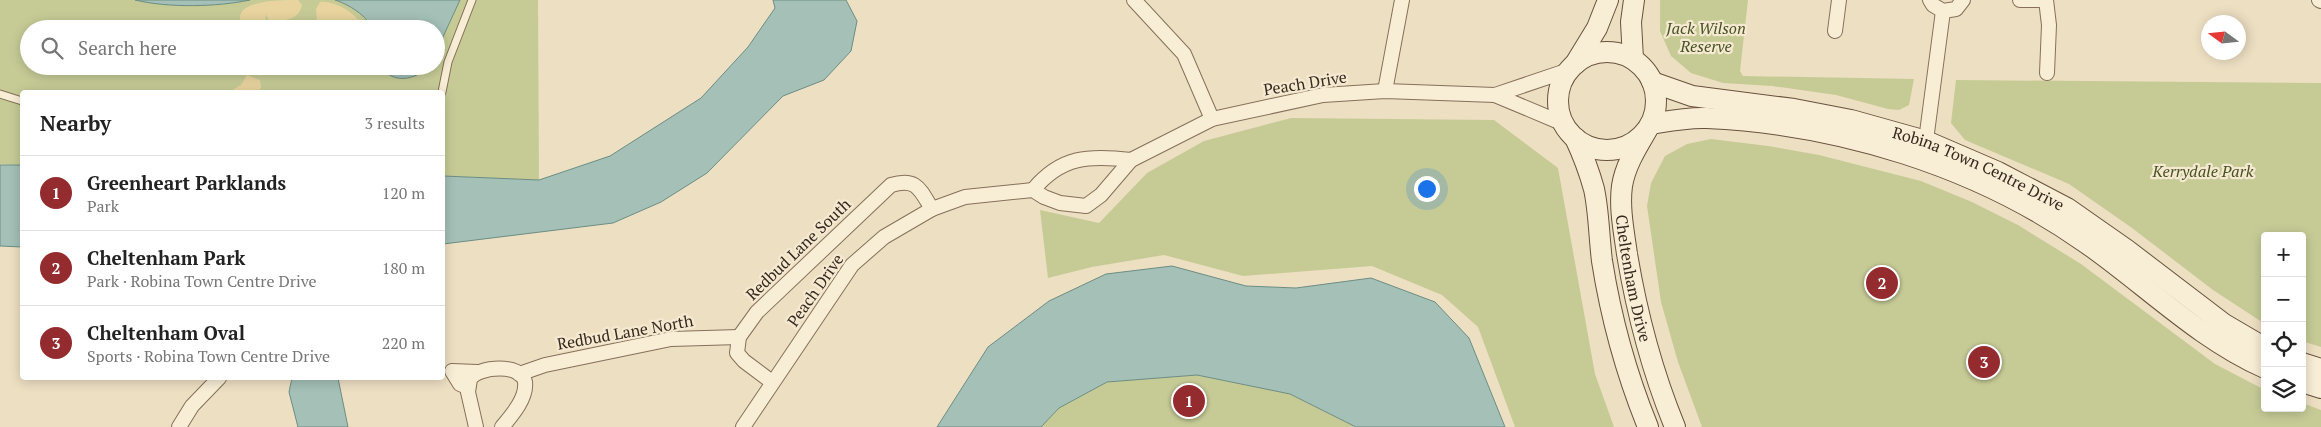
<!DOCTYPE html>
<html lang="en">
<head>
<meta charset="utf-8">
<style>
	:root { --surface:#fff; --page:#f6f6f6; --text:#222; --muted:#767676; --line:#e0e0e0; --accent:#942b2e }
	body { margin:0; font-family:"PT Serif",serif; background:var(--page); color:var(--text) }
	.controls { position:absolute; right:15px; bottom:15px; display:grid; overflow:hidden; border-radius:5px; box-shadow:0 2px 12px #0003 }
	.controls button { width:45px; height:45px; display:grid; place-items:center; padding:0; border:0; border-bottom:1px solid var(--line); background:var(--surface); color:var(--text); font:25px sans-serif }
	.compass { position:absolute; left:2201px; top:15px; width:45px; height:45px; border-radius:50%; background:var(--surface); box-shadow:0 2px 12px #0003; rotate:285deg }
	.you { position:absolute; left:1426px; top:188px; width:18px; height:18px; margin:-12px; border:4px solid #fff; border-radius:50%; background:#1a73e8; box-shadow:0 0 0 8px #1a73e833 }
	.badge { display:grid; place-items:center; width:32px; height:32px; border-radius:50%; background:var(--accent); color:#fff; font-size:16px; font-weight:700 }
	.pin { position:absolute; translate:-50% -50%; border:2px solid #fff; box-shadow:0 1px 5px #0006 }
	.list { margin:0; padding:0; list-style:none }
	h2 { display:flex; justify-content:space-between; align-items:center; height:65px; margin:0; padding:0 20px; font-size:21px }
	h2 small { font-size:16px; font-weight:400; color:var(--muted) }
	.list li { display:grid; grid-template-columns:32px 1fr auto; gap:15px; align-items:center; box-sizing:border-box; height:75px; padding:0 20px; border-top:1px solid var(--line) }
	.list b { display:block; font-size:19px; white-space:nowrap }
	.list p { margin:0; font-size:16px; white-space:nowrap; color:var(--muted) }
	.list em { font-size:16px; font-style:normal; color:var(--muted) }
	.icon { flex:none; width:28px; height:28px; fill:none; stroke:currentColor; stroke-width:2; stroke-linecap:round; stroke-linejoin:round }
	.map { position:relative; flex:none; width:2321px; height:427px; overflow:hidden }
	.search { position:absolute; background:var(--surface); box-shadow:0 2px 12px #0003; left:20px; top:20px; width:425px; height:55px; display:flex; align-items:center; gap:12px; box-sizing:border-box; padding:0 18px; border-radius:28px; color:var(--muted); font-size:19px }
	.panel { position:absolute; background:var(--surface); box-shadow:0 2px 12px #0003; left:20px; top:90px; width:425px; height:290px; border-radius:5px }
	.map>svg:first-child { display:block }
</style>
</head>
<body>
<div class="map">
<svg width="2321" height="427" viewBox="0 0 2321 427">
	<rect width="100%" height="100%" fill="#eddfc2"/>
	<g fill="#c6cb96" fill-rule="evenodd">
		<path d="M0,0h538l1,180 -96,-4 -1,-84h-420v73l-22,-1zM29,29h407v37h-407z"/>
		<path d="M1660,0h88l-8,71 3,5 171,3 -5,26 -10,5 -11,-1 -52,-14 -64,-9 -49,-3 -32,-10 -20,-17 -11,-25z"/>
		<path d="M1956,80l365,3v264l-19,-6v-105h-37v88l-52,-34 -81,-62 -63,-44 -104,-44 -14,-17z"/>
		<path d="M1291,118l203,2 64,48 37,206 19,53h-99l-37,-100 -36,-32 -70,-29 -129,10 -79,-21 -72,12 -44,11 -8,-68 59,13 48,-50 57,-32z"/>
		<path d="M1711,139l57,7 51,9 102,26 51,21 46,23 63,39 134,100 50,26v18h37v-5l19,7v17h-619l-24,-65 -17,-60 -14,-96 4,-23 14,-27 22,-12z"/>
		<path d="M1197,375l93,19 66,33h-315l18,-19 48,-26z"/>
	</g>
	<g fill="#e9d49f">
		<path d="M298,0l4,5c-4,16 -14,12 -26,19l-7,-3 -3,-7 -1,7c-8,5 -18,6 -25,-1 -3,-20 41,-20 58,-20z"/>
		<path d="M320,2c16,-2 38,13 45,27h-27l-6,-6h-9l-6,-3 -1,-11z"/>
		<path d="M247,75l13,5 1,7 -2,5h-30l12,-7z"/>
	</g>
	<g fill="#a4c0b7" stroke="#6c8d84">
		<path d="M135,0h115c-33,7 -82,8 -115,0z"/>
		<path d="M335,0h125l-24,52v-23h-64c-4,-13 -24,-25 -37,-29z"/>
		<path d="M773,0h73l11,21 -6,30 -27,29 -41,16 -76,77 -46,29 -48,21 -170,21v-68l96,4 71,-24 91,-58 47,-51 27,-39z"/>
		<path d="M380,66h49c-14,15 -37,18 -49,0z"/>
		<path d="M0,165h22v82l-22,-1z"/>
		<path d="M1172,266l74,20 50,2 75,-10 64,24 34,36 36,89h-149l-66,-33 -93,-19 -90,7 -48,26 -18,19h-104l51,-80 61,-46 57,-27z"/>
		<path d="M292,378h46l10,49h-50l-9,-35z"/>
	</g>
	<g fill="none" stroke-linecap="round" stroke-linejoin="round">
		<defs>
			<g id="lane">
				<path d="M442,92l6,-30 24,-62"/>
				<path d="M0,94l22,7"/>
			</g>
			<g id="street">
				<path d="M1134,0l50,54 28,65"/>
				<path d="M1930,0l3,5 10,6 13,-2 7,-9"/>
				<path d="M2020,0h19"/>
				<path d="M2046,0l3,25 -2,48"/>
				<path d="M2319,0l2,1"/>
				<path d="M1835,31l4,-31"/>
				<path d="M1385,91l17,-91"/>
				<path d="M1495,95l69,29"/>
				<path d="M1925,148l18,-137"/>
				<path d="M1033,190c28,-34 56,-35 98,-30"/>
				<path d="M519,374l26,-9 126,-26 68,-2"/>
				<path d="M772,382l-28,-21 -7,-8 2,-16 18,-25 134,-127c26,-8 29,5 41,24"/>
				<path d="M467,387l-7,-3 -8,-13 25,1"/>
				<path d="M179,427l13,-21 27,-28"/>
				<path d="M476,427l-8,-35 2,-13c8,-13 52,-16 55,3 2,16 -13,33 -23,45"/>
				<path d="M743,427l109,-162 32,-28 48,-28 33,-12 68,-7 11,7 16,6 26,3 15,-11 30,-35 81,-41 111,-24 62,-4 110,4 74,-25"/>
			</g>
			<g id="secondary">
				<circle cx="1607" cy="101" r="49"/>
				<path d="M1633,59l-2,-37 3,-22"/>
				<path d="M1575,64l22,-36 11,-28"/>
				<path id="s1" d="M1652,82l40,14 102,13 57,11 75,21 72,31 69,36 60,42 97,74 41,24"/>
				<path d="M1651,124c18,-3 37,-7 56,-6 132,6 270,48 379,125 59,41 113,96 179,125"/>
				<path id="s2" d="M1647,130c-10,17 -22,36 -25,56 -3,22 2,46 5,68 10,60 25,117 48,173"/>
				<path d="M1575,138c8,17 14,33 19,51 5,23 5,48 8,72 9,57 24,112 46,166"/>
				<path d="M2302,363l19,6"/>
				<path d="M2302,382l19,6"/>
			</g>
		</defs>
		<use href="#lane" stroke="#86705a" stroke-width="9"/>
		<use href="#street" stroke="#86705a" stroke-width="16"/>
		<use href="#secondary" stroke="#68523d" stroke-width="22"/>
		<use href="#lane" stroke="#f8edd5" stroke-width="7"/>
		<use href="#street" stroke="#f8edd5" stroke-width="14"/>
		<use href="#secondary" stroke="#f8edd5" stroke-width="20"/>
	</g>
	<g text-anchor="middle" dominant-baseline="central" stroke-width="4.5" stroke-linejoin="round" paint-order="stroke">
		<g font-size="16" font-style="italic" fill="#485224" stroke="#f5ead1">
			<text x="1706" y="28">Jack Wilson<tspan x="1706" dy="18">Reserve</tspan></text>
			<text x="2203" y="171">Kerrydale Park</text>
		</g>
		<g font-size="16" fill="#36291d" stroke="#f5ead1">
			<text transform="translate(1305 83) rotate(-9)">Peach Drive</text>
			<text stroke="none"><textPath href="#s1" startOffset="340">Robina Town Centre Drive</textPath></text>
			<text transform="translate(798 249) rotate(-44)">Redbud Lane South</text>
			<text stroke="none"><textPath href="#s2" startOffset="155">Cheltenham Drive</textPath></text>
			<text transform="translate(815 290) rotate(-55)">Peach Drive</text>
			<text transform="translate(625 332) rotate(-10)">Redbud Lane North</text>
		</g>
	</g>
</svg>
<div class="controls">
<button>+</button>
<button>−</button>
<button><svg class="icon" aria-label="locate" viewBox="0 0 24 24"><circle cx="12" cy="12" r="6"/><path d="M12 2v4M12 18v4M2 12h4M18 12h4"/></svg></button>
<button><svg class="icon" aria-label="layers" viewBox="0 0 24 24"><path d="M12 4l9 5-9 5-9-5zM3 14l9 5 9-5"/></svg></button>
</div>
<svg class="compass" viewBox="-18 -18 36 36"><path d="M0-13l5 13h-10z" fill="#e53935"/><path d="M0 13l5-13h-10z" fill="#767676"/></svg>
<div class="you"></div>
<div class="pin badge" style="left:1189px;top:401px">1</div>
<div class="pin badge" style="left:1882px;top:283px">2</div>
<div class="pin badge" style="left:1984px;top:362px">3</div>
<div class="search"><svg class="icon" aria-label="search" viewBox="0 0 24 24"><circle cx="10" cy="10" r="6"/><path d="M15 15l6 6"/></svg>Search here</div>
<section class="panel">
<h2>Nearby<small>3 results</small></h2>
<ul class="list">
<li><span class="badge">1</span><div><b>Greenheart Parklands</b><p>Park</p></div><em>120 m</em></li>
<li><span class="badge">2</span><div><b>Cheltenham Park</b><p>Park · Robina Town Centre Drive</p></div><em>180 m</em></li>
<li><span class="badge">3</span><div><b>Cheltenham Oval</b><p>Sports · Robina Town Centre Drive</p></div><em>220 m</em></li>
</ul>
</section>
</div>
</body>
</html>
